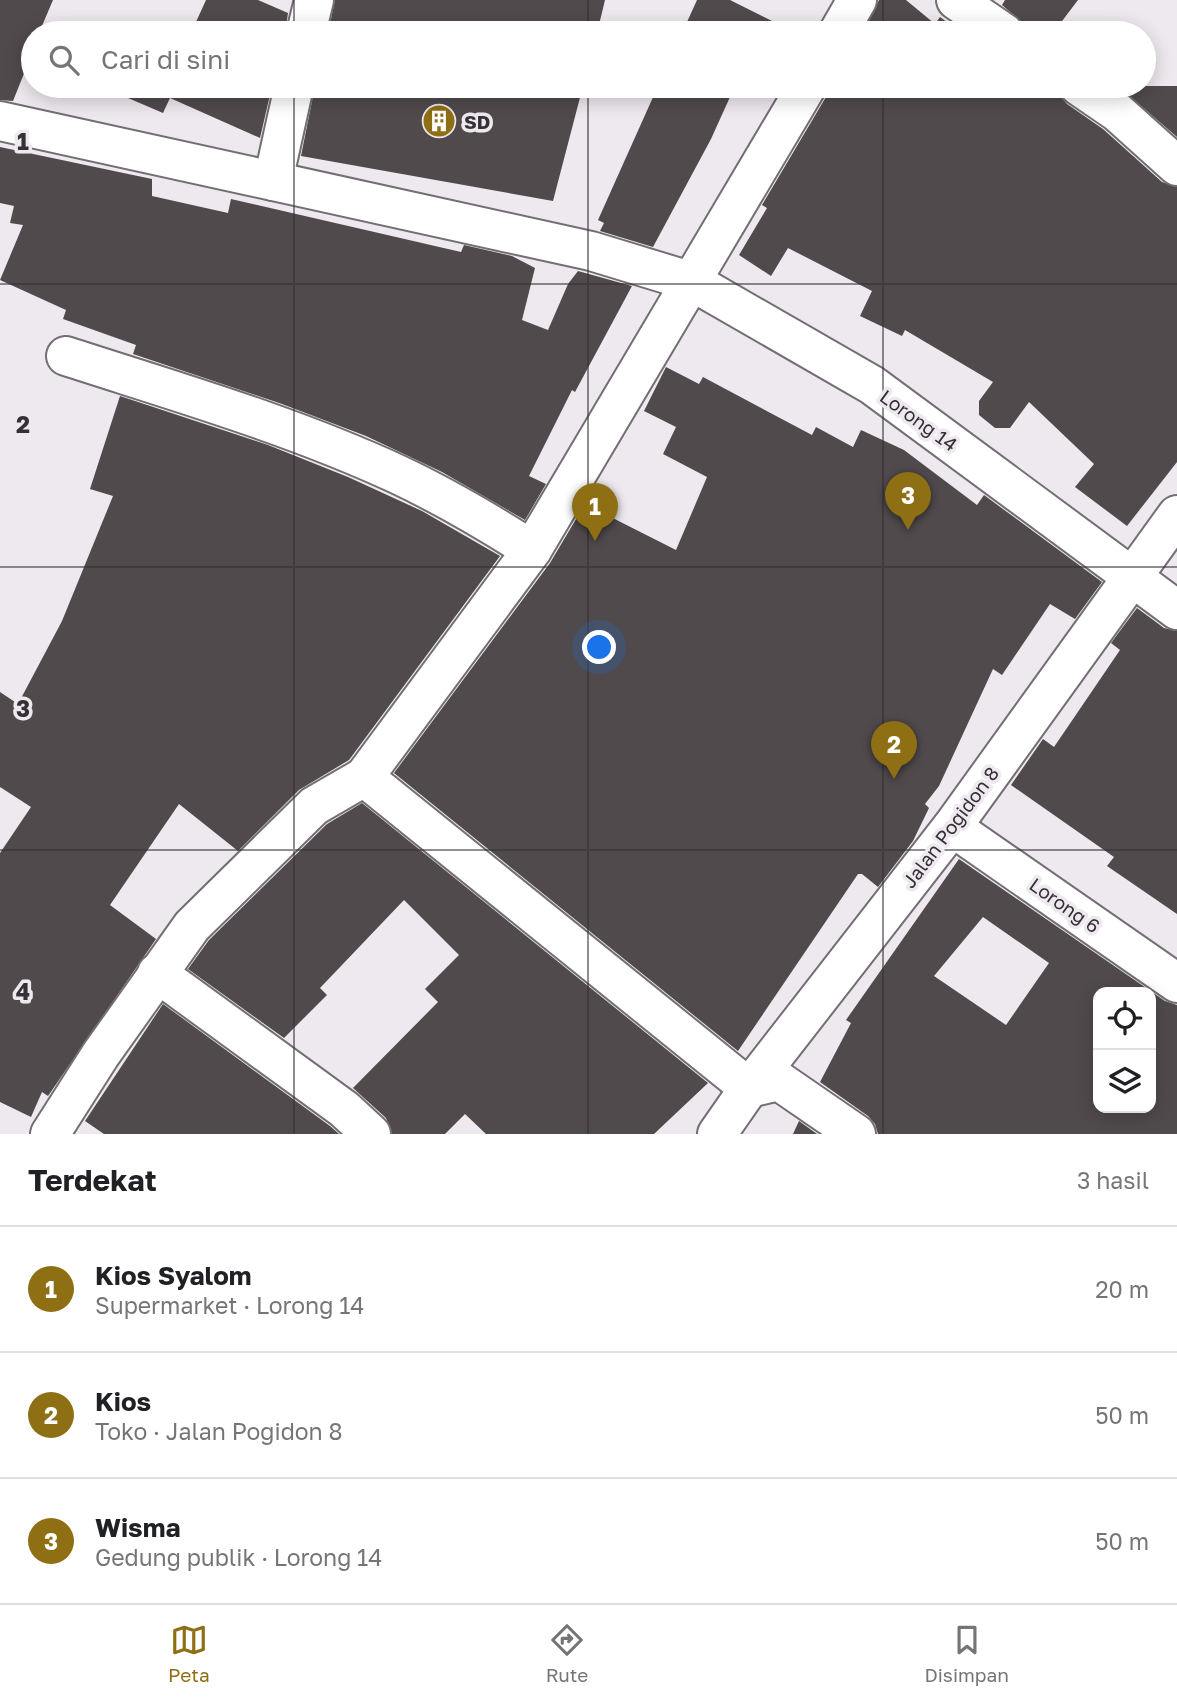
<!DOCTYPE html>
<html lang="id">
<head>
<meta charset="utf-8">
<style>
	:root { --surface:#fff; --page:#f6f6f6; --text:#202124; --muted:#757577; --line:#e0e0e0; --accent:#8f6f13 }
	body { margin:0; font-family:"Golos Text",sans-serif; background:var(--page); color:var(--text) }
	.controls { position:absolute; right:21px; bottom:21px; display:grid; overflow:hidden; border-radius:14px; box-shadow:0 4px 18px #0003 }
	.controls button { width:63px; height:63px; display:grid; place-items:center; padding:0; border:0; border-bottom:2px solid var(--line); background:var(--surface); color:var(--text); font:35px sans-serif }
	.you { position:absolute; left:600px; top:648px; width:24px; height:24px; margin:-18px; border:5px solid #fff; border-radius:50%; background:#1a73e8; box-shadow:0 0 0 10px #1a73e833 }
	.badge { display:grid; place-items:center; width:46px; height:46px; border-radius:50%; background:var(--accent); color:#fff; font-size:23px; font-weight:700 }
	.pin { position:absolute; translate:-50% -58px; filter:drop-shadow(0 2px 4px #0008) }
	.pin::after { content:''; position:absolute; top:37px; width:24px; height:21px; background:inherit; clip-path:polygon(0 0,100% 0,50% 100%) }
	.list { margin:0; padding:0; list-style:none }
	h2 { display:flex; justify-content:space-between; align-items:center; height:91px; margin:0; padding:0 28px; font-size:30px }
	h2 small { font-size:23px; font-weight:400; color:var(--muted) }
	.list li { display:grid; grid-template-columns:46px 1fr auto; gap:21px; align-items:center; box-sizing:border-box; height:126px; padding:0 28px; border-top:2px solid var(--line) }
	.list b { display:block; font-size:26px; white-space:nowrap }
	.list p { margin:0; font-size:23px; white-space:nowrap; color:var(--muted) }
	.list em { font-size:23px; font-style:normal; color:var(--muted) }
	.icon { flex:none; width:38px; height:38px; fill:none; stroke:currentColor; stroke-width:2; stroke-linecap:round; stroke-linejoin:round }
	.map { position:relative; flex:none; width:1177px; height:1134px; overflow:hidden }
	.search { position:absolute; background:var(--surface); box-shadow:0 4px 18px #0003; left:21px; right:21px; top:21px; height:77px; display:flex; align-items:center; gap:18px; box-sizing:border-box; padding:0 24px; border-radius:38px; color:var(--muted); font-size:26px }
	.sheet { height:469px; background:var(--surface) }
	nav { display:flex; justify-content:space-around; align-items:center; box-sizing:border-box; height:98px; border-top:2px solid var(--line); background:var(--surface); font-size:19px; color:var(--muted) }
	nav a { display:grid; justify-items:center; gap:4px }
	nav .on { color:var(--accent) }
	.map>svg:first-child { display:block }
</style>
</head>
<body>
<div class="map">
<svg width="1177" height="1134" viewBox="0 0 1177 1134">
	<rect width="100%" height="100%" fill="#eee9ef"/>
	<g fill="#504a4d" fill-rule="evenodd">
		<path d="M0,0h53l-14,33h-6v18l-20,50 -13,-1z"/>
		<path d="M206,0h52l30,13 -3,20h-94z"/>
		<path d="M335,0h270l-8,33h-269z"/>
		<path d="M697,0h33l66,33h-114z"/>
		<path d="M879,0h27l29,24 5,-7 22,16h-99z"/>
		<path d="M1005,0h73l-25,33h-27l-3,-10 -21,-18z"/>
		<path d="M100,86h172l-12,52 -90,-40 -7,15z"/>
		<path d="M315,86h268l-30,115 -252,-45z"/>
		<path d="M658,86h77l-24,53 -58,108 -53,-16 4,-8 -6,-3z"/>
		<path d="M753,86h29l-7,11z"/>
		<path d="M829,86h228l3,10 7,8 36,25 59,53 15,5v275l-50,64 -52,-39 19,-23 -65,-62 -19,26h-15l-16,-13v-14l14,-19 -88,-52 -3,6 -42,-20 12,-25 -84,-43 -17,28 -32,-21 28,-47 -5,-3 64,-108z"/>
		<path d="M1120,86h57v51l-58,-50z"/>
		<path d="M0,147l152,32v17l76,17 3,-14 230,53 3,-7 48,11 23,12 -13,52 26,10 20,-46 10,-13 54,15 -57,106 -3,-2 -43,86 17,8 -21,36 -83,-48 -76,-36 -84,-32 -149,-50 3,-9 -73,-26 3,-9 -66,-30 23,-55 -13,-2 4,-17 -14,-3z"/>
		<path d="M666,367l33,17 4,-7 109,58 4,-8 37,20 8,-17 43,20 73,55 7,-10 118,87 -27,37 -25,-15 -48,71 -9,-6 -54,117 -14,18 4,4 -16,33 -35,46 -16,-13h-4l-120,177 -344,-278 156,-210 35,-59 91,46 31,-73 -44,-23 13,-27 -32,-16z"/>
		<path d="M120,396l148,49 80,32 74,34 78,45 -151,204 -50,30 -61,61 -59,-47 -69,101 46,34 -108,157 -6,-4 -11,25 -31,-15v-249l31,-46 -31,-20v-95l18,12 44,-83 51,-125 -23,-7z"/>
		<path d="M1137,608l27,20 13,3v283l-70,-48 7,-9 -103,-72 32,-46 11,8 66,-97 -9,-7z"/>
		<path d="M362,803l346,280 -54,51h-168l-21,-20 -20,20h-53l-6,-16 -33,-30 85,-86 -13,-13 34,-34 -55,-55 -84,88 7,7 -43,43 -96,-69 21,-29 118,-116z"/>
		<path d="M959,859l206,142 12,4v129h-299l-3,-10 -7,-8 -48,-34 31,-59 -5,-3zM983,917l66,46 -43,62 -72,-49zM1098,992h53v116h-53z"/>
		<path d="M163,1004l167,122 9,8h-235l-19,-13z"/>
		<path d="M799,1121l18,13h-24z"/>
	</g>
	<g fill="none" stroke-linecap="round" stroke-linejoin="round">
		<defs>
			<g id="minor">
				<path d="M956,0l48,33"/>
				<path d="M306,33l8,-33"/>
				<path d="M838,33l19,-33"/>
				<path d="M807,86l-275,464 -168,227 385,311 30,-7 77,53"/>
				<path d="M1079,86l38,26 60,54"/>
				<path d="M0,121l591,130 102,31 179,103 305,225"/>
				<path d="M273,181l21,-95"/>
				<path d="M66,356c111,36 225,69 331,118 47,22 91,48 135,76"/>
				<path d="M952,827l225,156"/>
				<path d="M157,973l187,136 27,25"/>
				<path d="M50,1134l51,-80 91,-128 122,-120 50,-29"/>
				<path d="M717,1134l32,-46 203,-261 225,-312"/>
			</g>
		</defs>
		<use href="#minor" stroke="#736e74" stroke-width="42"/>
		<use href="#minor" stroke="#fff" stroke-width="38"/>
	</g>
	<path fill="none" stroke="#333133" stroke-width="2" stroke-opacity="0.55" d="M294,0v33M588,0v33M883,0v33M294,86v1048M588,86v1048M883,86v1048M0,284h1177M0,567h1177M0,850h1177"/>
	<defs>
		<symbol id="building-disc" viewBox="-11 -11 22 22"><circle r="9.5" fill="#8f6f13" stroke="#eee9ef"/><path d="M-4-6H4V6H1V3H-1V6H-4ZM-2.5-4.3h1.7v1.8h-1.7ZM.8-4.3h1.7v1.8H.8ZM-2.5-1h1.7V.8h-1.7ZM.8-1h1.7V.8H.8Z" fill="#fff"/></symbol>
	</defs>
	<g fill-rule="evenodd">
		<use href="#building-disc" x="420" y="102" width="38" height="38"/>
	</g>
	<g text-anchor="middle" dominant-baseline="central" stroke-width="7" stroke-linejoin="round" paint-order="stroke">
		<g font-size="19" font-weight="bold" fill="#333133" stroke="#eee9ef" text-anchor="start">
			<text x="464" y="121">SD</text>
		</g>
		<g font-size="19" fill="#333133" stroke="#eee9ef">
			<text transform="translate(919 420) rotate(36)">Lorong 14</text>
			<text transform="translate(950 827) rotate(-53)">Jalan Pogidon 8</text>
			<text transform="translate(1065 905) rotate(35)">Lorong 6</text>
		</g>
	</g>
	<g font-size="23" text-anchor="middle" font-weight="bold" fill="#333133" stroke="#eee9ef" stroke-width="7" stroke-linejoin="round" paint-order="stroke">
		<text x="23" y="150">1</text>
		<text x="23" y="433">2</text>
		<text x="23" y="717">3</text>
		<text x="23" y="1000">4</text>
	</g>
</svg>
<div class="controls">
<button><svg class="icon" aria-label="locate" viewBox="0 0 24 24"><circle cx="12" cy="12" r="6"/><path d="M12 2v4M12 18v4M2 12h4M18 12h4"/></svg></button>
<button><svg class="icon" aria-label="layers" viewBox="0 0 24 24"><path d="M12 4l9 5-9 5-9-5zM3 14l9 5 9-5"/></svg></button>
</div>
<div class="you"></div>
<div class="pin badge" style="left:595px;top:541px">1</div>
<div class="pin badge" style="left:894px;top:779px">2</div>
<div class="pin badge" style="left:908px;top:530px">3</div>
<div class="search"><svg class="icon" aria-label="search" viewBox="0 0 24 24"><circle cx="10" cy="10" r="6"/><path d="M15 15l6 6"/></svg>Cari di sini</div>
</div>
<section class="sheet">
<h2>Terdekat<small>3 hasil</small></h2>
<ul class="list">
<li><span class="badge">1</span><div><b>Kios Syalom</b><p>Supermarket · Lorong 14</p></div><em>20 m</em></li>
<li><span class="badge">2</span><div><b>Kios</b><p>Toko · Jalan Pogidon 8</p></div><em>50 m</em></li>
<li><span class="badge">3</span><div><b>Wisma</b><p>Gedung publik · Lorong 14</p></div><em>50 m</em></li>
</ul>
</section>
<nav>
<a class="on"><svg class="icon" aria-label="map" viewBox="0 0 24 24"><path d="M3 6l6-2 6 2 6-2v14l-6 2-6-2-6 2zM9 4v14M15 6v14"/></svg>Peta</a>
<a><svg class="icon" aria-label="directions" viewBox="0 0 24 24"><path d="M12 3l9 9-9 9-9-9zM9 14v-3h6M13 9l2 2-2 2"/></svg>Rute</a>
<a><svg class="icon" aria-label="saved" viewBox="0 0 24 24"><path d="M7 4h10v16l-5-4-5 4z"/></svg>Disimpan</a>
</nav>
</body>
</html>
